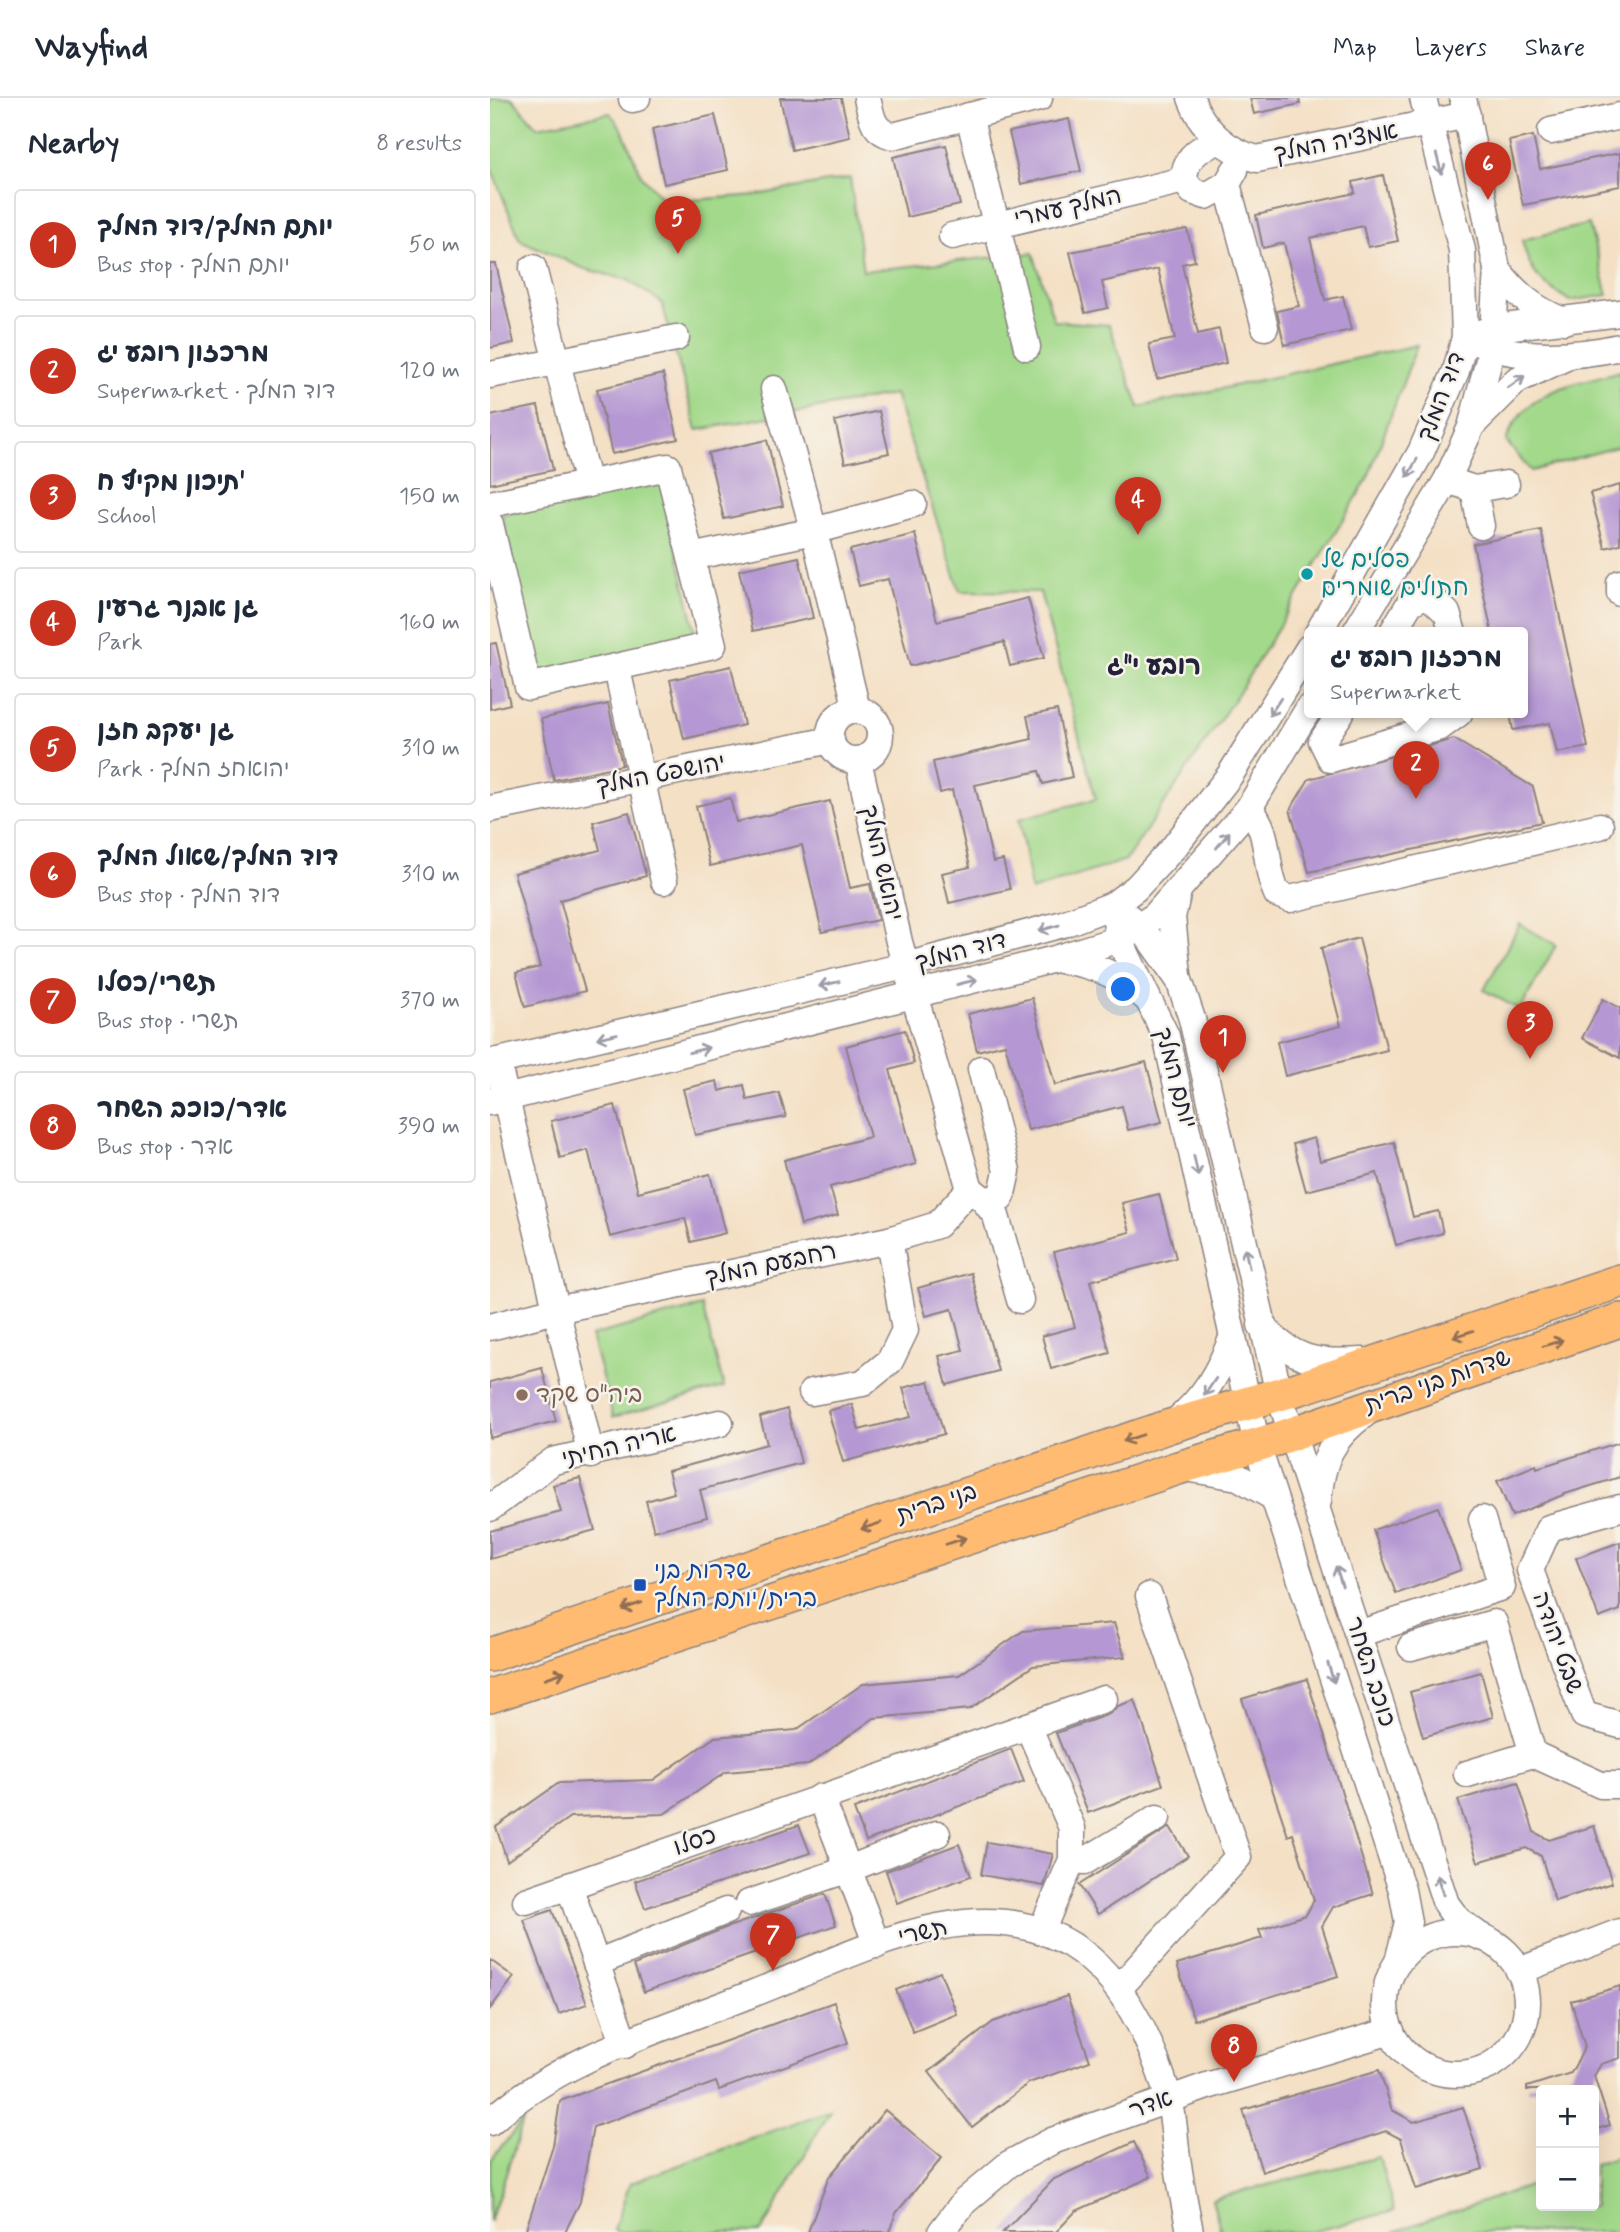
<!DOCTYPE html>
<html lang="en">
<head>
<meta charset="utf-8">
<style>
	:root { --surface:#fff; --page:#f6f6f7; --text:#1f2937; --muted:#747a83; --line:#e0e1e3; --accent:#c8321e }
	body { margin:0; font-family:Mynerve,"Playpen Sans Hebrew",sans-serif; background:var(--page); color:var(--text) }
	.controls { position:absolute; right:21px; bottom:21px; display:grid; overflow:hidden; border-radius:7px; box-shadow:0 7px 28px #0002 }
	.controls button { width:63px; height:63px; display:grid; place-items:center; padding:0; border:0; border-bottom:2px solid var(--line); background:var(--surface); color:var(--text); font:35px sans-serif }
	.you { position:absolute; left:634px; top:892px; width:24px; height:24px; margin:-18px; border:5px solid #fff; border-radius:50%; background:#1a73e8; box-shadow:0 0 0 10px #1a73e833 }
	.badge { display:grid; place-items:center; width:46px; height:46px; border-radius:50%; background:var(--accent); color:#fff; font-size:23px; font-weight:700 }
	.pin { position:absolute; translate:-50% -58px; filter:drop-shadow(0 2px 4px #0008) }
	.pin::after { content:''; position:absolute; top:37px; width:24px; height:21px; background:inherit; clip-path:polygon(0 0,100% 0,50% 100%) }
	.popup { position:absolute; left:814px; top:529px; width:224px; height:91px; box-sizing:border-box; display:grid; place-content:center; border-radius:7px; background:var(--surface); filter:drop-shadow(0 2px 5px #0005); font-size:23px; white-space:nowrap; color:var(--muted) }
	.popup b { font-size:26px; color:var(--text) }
	.popup::after { content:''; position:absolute; left:50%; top:100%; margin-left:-14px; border:14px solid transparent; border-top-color:var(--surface) }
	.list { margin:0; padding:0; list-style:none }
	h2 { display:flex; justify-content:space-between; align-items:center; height:91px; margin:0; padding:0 28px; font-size:30px }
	h2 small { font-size:23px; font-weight:400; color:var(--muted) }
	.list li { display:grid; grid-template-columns:46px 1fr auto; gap:21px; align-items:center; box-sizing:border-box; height:112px; margin:0 14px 14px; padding:0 14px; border:2px solid var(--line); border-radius:7px }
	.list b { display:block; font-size:26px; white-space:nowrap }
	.list p { margin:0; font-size:23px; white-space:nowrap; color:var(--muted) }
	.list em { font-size:23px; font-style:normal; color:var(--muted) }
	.map { position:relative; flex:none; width:1130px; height:2134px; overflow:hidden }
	header { display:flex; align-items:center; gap:42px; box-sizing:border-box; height:98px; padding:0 35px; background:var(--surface); border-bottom:2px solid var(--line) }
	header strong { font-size:33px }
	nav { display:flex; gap:38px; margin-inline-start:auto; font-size:24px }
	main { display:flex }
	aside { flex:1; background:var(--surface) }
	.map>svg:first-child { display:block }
</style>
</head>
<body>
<header>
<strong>Wayfind</strong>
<nav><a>Map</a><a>Layers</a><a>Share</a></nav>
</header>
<main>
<aside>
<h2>Nearby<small>8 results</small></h2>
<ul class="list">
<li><span class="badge">1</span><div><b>יותם המלך/דוד המלך</b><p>Bus stop · יותם המלך</p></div><em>50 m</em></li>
<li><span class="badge">2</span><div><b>מרכזון רובע יג</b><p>Supermarket · דוד המלך</p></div><em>120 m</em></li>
<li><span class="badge">3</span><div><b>תיכון מקיף ח'</b><p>School</p></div><em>150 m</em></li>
<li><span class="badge">4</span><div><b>גן אבנר גרעין</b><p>Park</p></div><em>160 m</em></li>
<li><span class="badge">5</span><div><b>גן יעקב חזן</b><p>Park · יהואחז המלך</p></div><em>310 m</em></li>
<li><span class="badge">6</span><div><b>דוד המלך/שאול המלך</b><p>Bus stop · דוד המלך</p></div><em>310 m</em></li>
<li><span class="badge">7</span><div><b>תשרי/כסלו</b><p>Bus stop · תשרי</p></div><em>370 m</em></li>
<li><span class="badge">8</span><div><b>אדר/כוכב השחר</b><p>Bus stop · אדר</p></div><em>390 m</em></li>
</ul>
</aside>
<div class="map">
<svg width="1130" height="2134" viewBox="0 0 1130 2134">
	<rect width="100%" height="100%" fill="#f7f3e8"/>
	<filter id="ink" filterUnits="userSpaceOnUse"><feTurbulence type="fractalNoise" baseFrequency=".0143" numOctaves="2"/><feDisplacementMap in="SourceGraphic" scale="14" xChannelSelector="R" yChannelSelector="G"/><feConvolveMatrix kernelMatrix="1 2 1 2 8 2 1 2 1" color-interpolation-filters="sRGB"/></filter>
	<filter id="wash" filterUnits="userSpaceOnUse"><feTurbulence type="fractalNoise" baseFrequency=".00686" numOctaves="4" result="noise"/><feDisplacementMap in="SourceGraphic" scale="28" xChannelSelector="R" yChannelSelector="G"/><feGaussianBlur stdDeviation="1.57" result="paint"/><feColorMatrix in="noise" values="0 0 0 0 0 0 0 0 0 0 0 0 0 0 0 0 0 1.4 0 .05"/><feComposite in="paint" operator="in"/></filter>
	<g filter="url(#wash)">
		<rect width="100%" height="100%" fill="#f4e0c5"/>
		<g fill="#a2d98a" stroke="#627e62" stroke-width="2">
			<path d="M0,0h22l25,29 73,-14 12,16 19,46 24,27 91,-7 94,-17 13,93 170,-18 21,68 55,4 30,82 278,-62 -50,135 -126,209 -115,171 -95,31 -12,-72 77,-20 -56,-207 -80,-1 -65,-197 -198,36 -35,-127 -34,-23 -43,-11 -65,-29 -30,-75z"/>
			<path d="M1099,126l19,71 -38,6c-30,-19 -40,-26 -48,-61z"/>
			<path d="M1130,273v75l-89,25 -25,-30c18,-52 67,-56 114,-70z"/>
			<path d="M171,381l36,160 -158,36 -37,-160z"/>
			<path d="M1030,826l36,21 -36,65 -36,-20z"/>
			<path d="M212,1208l22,81 -111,30 -22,-81z"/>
			<path d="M340,2012l-69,122h-143l-4,-3 16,-46z"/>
			<path d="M34,2021l-34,103v-61z"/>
			<path d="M1130,2058v76h-227l148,-50v24h53v-41z"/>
			<path d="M889,2059l15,54 -82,21h-91l-9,-33z"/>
		</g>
		<g id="blocks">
			<g fill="#b598d3">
				<path d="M290,0h61l9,39 -58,13z"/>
				<path d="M760,0h49l1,6 -46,10z"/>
				<path d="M225,17l13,55 -64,14 -12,-55z"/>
				<path d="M579,21l12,52 -60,13 -12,-52z"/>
				<path d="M1043,38l7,33 80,-16v33l-97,19 -14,-64z"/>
				<path d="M456,47l14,60 -53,12 -14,-60z"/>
				<path d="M893,77l15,66 -30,6 -5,-21 -53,12 15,62 18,-4 8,34 -67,15 -7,-34 22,-5 -15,-63 -21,5 -7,-33 99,-22 -2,-11z"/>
				<path d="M697,131l8,32 -13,3 16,70 21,-5 7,34 -69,16 -8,-35 26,-5 -17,-70 -56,13 6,26 -23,5 -15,-61z"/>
				<path d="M0,166h6l18,79 -24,5z"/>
				<path d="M173,276l15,65 -66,15 -15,-65z"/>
				<path d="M48,308l15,64 -63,14v-68z"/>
				<path d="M389,313l10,42 -44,10 -10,-42z"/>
				<path d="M277,342l16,66 -59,13 -16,-66z"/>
				<path d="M1130,387v59l-15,4 -15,-55z"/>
				<path d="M1051,432l47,217 -31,6 -7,-30 -37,7 -3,-17h13v-80h-31l-19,-89z"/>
				<path d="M425,436l22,87 91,-23 16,60 -34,8 -6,-24 -94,24 -22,-87 -29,7 -9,-36z"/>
				<path d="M309,459l14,61 -60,13 -14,-61z"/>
				<path d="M6,545l14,61 -20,5v-65z"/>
				<path d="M241,568l13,59 -60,14 -14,-59z"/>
				<path d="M118,606l14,61 -68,15 -13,-61z"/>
				<path d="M567,612l15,67 -29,7 -4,-13 -64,14 18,77 10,-2 7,29 -61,14 -7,-30 28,-6 -18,-77 -12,3 -7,-31 99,-23 -5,-23z"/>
				<path d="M964,641l79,48 9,35 -233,50 -19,-62 19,-31z"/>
				<path d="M240,700l6,24 94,-21 20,87 20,-4 8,36 -56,12 -20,-87 -92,21 -14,-60z"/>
				<path d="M139,714l17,64 -86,24 25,91 -60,16 -9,-34 24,-6 -26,-94 86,-23 -7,-28z"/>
				<path d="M869,840l28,112 -102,26 -8,-34 64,-16 -20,-78z"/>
				<path d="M542,900l23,87 91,-23 16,60 -34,8 -6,-24 -94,24 -23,-86 -28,7 -9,-37z"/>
				<path d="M1113,901l17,9v50l-38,-20z"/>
				<path d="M415,932l9,33 -24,7 26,94 -86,23 8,28 -37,10 -17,-65 86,-23 -24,-91z"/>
				<path d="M227,983l2,10 25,-6 3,15 32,-7 7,24 -91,18 -12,-46z"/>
				<path d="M125,1007l23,87 72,-18 15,59 -34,9 -6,-24 -75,19 -22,-87 -28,8 -9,-37z"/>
				<path d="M824,1040l6,23 74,-19 19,75 25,-6 5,22 -47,12 -19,-72 -71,18 -13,-47z"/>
				<path d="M669,1096l17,64 -86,23 20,72 -59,16 -9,-33 33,-9 -21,-75 76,-20 -8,-29z"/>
				<path d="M481,1175l27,98 -51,14 -8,-29 24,-6 -11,-41 -26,7 -8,-28z"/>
				<path d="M52,1270l14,53 -66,17v-56z"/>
				<path d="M439,1283l15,53 -101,28 -15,-51 24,-7 7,26 52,-13 -8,-29z"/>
				<path d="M297,1311l14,54 -101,27 7,27 -53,14 -8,-30 28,-8 -6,-22 99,-27 -7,-27z"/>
				<path d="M1130,1344v35l-55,17 -53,22 -15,-35 39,-16 1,3z"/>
				<path d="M90,1380l15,52 -105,29v-28l71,-19 -8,-27z"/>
				<path d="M948,1409l23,63 -65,24 -23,-64z"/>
				<path d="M1130,1444v68l-21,8 -23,-60z"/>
				<path d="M624,1525l11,34 -92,9 -63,43 -96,9 -66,47 -82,7 -62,42 -94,3 -63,44 -11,-34 63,-44 94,-3 62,-43 81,-7 67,-46 96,-9 64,-44z"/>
				<path d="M991,1574l12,45 -70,20 -13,-45z"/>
				<path d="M817,1581l66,215 -40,13 -11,19 16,50 -144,44 -17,-56 85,-26 -3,-8 47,-15 8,-15 -21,-66 -5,2 -46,-137z"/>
				<path d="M645,1602l28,85 -75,28 -32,-80 53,-19 9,-8z"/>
				<path d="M521,1651l13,33 -158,59 -12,-32z"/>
				<path d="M1028,1684l16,50 15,8 45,-14 18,57 -57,18 -14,-45 -15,-8 -48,14 -20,-62z"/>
				<path d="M309,1727l11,28 -165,55 -10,-27z"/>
				<path d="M680,1729l18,29 -90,58 -19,-29z"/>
				<path d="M497,1744l66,12 -9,32 -63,-11z"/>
				<path d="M469,1746l12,32 -74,27 -11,-32z"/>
				<path d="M335,1796l11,31 -192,67 -10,-27 91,-37z"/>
				<path d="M62,1812l35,94 -28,10 -35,-94z"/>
				<path d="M0,1862l24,17 -24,32z"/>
				<path d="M450,1874l17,42 -44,18 -17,-42z"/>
				<path d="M1130,1888v72l-19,6 -7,12 16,49 -16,5v-40h-67v-3l44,-14 14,-26 -14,-46z"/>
				<path d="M577,1898l23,65 -61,22 -57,44 -43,-55 64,-50z"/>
				<path d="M344,1904l14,41 -129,47 -3,-8 -123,45 -13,75 -15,30h-40l28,-86 7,-45z"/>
				<path d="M889,1972l13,40 22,12 49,-15 20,62 -67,20 -15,-50 -15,-8 -124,41 -19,-62z"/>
				<path d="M395,2012l57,48 -46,55 -7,19h-81l21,-55z"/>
				<path d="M644,2044l17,35 -75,34 -20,21h-53l51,-53z"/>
			</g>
		</g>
	</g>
	<g filter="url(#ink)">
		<use href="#blocks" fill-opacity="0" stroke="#8b8180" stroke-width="2"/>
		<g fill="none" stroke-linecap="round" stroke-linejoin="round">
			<defs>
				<g id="minor">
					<path d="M377,0c5,19 5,33 26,38l146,-38"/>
					<path d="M701,0c11,31 35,53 66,61l210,-44"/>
					<path d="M142,1l5,-1"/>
					<path d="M479,18l58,231"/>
					<path d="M1061,33l69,-15"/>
					<path d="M729,43c-19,6 -35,17 -35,39l8,11 14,5 21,-12 8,-14"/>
					<path d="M737,86l38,143"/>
					<path d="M462,138l232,-56"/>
					<path d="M43,170l55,216"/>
					<path d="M1007,171c19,25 37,41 67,52"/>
					<path d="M990,235l16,-5 124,-15"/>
					<path d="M986,244c43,18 99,15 144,5"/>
					<path d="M0,277l186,-37"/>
					<path d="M284,291l40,142 43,179"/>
					<path d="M985,324l42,-42 47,-22"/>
					<path d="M957,382l27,9 32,-5"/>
					<path d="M984,391l7,37"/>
					<path d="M0,406l178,-37 45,178 -185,42 -38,-163"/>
					<path d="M201,459l123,-26 99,-27"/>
					<path d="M1130,485v10"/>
					<path d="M828,535l103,-181 35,-81 9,-34 -3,-87 -39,-152"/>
					<path d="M865,535l92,-153 24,-53 21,-78 5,-80 -34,-171"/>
					<path d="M902,535l18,-30 17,-9 20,19 6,20"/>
					<path d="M127,571l47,212"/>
					<circle cx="365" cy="637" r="25"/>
					<path d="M851,615l-19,28 9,18 109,-32 19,-14"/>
					<path d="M759,710c23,25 14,57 28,86l13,5 310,-73"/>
					<path d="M0,711l341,-69"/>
					<path d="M623,807l28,22 38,53 13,39 87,375 167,510 12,16 23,17"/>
					<path d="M623,807l6,34 47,97 91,409 145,445 6,32 -10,40"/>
					<path d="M570,862c33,4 59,15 85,37"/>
					<path d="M688,877l-6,-58 6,-26"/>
					<path d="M7,963l94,394"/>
					<path d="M0,965l415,-97 158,-42 50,-19 23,-17 38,-41 56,-72 79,-127"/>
					<path d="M0,1004l565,-143 64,-20 36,-23 94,-108 60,-100"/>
					<path d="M480,1091l14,11 17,-2 6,-27 -26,-102"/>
					<path d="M494,1102l12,16 24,84"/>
					<path d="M771,1227c33,37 55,38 102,36"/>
					<path d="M0,1229l66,-17 333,-70 48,-15 33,-36 -71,-247 -41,-182"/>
					<path d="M322,1294l51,-9 27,-22 15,-31 -16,-90"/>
					<path d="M685,1324c30,-25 44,-50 58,-86"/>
					<path d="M696,1370l52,9 35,20"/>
					<path d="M828,1403c4,-42 13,-63 48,-88"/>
					<path d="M0,1410l63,-47 167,-38"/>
					<path d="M1130,1410l-71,20 -19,42 54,145 36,10"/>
					<path d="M868,1536l144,-47 -20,-68"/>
					<path d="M921,1549l83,-24 39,131 68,31h19"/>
					<path d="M538,1628l76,-27"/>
					<path d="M977,1676l66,-20"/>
					<path d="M331,1699l56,148"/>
					<path d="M582,1762l13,1 72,-43"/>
					<path d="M36,1803l43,-15"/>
					<path d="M259,1805l100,-34 88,-35"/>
					<circle cx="966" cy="1905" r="71"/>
					<path d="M106,1865l130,-52"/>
					<path d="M1029,1873l101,-39"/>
					<path d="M630,1889l118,-130 -89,-261"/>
					<path d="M135,1947l-56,-159 459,-160 44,102v32l-30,69"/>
					<path d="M0,2024c72,-66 174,-93 264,-129 60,-23 121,-54 184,-66 132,-26 195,53 230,169 7,22 6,46 10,68 3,23 8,46 12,68"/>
					<path d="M451,2134l23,-30 45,-38 43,-23 155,-55 184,-55"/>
				</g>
				<g id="major">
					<path d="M0,1557l680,-229 130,-38 320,-107"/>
					<path d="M0,1598l688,-228 102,-30 340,-118"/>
				</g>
			</defs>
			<use href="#minor" stroke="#8b8180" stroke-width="29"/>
			<use href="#major" stroke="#8b8180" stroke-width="36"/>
			<use href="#minor" stroke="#fff" stroke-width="26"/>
			<use href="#major" stroke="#febb71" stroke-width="33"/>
		</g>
		<defs><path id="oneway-shaft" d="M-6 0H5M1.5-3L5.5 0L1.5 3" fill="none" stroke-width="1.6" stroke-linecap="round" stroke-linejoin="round" transform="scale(1.75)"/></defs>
		<g stroke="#9c9ca7">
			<use href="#oneway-shaft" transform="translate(949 66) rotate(75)"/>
			<use href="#oneway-shaft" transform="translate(1026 284) rotate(-35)"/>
			<use href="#oneway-shaft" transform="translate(922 370) rotate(120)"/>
			<use href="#oneway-shaft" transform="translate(785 609) rotate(123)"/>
			<use href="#oneway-shaft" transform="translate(733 742) rotate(-51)"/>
			<use href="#oneway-shaft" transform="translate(559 830) rotate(164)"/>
			<use href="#oneway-shaft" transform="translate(477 884) rotate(-14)"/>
			<use href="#oneway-shaft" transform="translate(339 886) rotate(167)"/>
			<use href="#oneway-shaft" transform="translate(117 938) rotate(167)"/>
			<use href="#oneway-shaft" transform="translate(209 952) rotate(-14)"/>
			<use href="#oneway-shaft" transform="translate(706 1068) rotate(78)"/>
			<use href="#oneway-shaft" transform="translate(757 1160) rotate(-102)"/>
			<use href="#oneway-shaft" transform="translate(720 1289) rotate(124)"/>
			<use href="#oneway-shaft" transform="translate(849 1478) rotate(-108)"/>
			<use href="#oneway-shaft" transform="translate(841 1575) rotate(72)"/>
			<use href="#oneway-shaft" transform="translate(950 1787) rotate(-108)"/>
		</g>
		<g stroke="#906e56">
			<use href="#oneway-shaft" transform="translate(973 1236) rotate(161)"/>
			<use href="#oneway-shaft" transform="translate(1063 1245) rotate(-18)"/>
			<use href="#oneway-shaft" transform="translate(643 1340) rotate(162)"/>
			<use href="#oneway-shaft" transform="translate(381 1428) rotate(162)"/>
			<use href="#oneway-shaft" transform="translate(466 1443) rotate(-18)"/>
			<use href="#oneway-shaft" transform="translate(142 1508) rotate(161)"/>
			<use href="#oneway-shaft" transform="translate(65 1577) rotate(-19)"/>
		</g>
	</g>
	<circle fill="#0f9aa8" stroke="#f7f3e8" stroke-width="2.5" cx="817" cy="476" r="7"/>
	<circle fill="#8d6e63" stroke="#f7f3e8" stroke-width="2.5" cx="32" cy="1297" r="7"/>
	<rect fill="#1a4fb4" stroke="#f7f3e8" stroke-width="2.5" x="143" y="1480" width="14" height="14" rx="3.5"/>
	<g text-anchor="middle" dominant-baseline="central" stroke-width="5" stroke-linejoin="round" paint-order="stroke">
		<g font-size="24" fill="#22223b" stroke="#f7f3e8">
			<text transform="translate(846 45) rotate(-11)">אמציה המלך</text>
			<text transform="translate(578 110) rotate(-13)">המלך עמרי</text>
			<text transform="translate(952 299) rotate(-69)">דוד המלך</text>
			<text transform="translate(171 677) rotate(-11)">יהושפט המלך</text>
			<text transform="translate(391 765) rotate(77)">יהואש המלך</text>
			<text transform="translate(471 854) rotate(-15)">דוד המלך</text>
			<text transform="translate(685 980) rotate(75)">יותם המלך</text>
			<text transform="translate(281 1167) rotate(-12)">רחבעם המלך</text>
			<text transform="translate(948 1284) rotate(-19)">שדרות בני ברית</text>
			<text transform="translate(129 1349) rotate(-13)">אריה החיתי</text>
			<text transform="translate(447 1406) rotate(-18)">בני ברית</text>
			<text transform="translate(1067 1545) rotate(70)">שבט יהודה</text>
			<text transform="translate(880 1574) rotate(72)">כוכב השחר</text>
			<text transform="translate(205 1744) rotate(-19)">כסלו</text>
			<text transform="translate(433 1835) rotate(-13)">תשרי</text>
			<text transform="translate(661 2007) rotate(-20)">אדר</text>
		</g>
		<g font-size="24" fill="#0d838f" stroke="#f7f3e8" text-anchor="start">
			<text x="831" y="462">פסלים של<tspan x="831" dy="28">חתולים שומרים</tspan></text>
		</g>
		<g font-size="24" fill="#785e54" stroke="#f7f3e8" text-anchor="start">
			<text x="46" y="1297">ביה"ס שקד</text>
		</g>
		<g font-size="24" fill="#164399" stroke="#f7f3e8" text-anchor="start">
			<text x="164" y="1473">שדרות בני<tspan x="164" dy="28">ברית/יותם המלך</tspan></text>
		</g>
		<g font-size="26" font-weight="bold" fill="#22223b" stroke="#f7f3e8">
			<text x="664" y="569">רובע י"ג</text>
		</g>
	</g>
</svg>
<div class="controls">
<button>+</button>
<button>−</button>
</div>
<div class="you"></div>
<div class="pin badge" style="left:733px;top:975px">1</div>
<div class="pin badge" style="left:926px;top:701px">2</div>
<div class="popup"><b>מרכזון רובע יג</b>Supermarket</div>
<div class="pin badge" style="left:1040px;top:961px">3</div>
<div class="pin badge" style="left:648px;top:437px">4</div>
<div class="pin badge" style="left:188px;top:156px">5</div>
<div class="pin badge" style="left:998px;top:102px">6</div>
<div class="pin badge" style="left:283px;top:1873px">7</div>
<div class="pin badge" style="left:744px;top:1984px">8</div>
</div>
</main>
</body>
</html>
